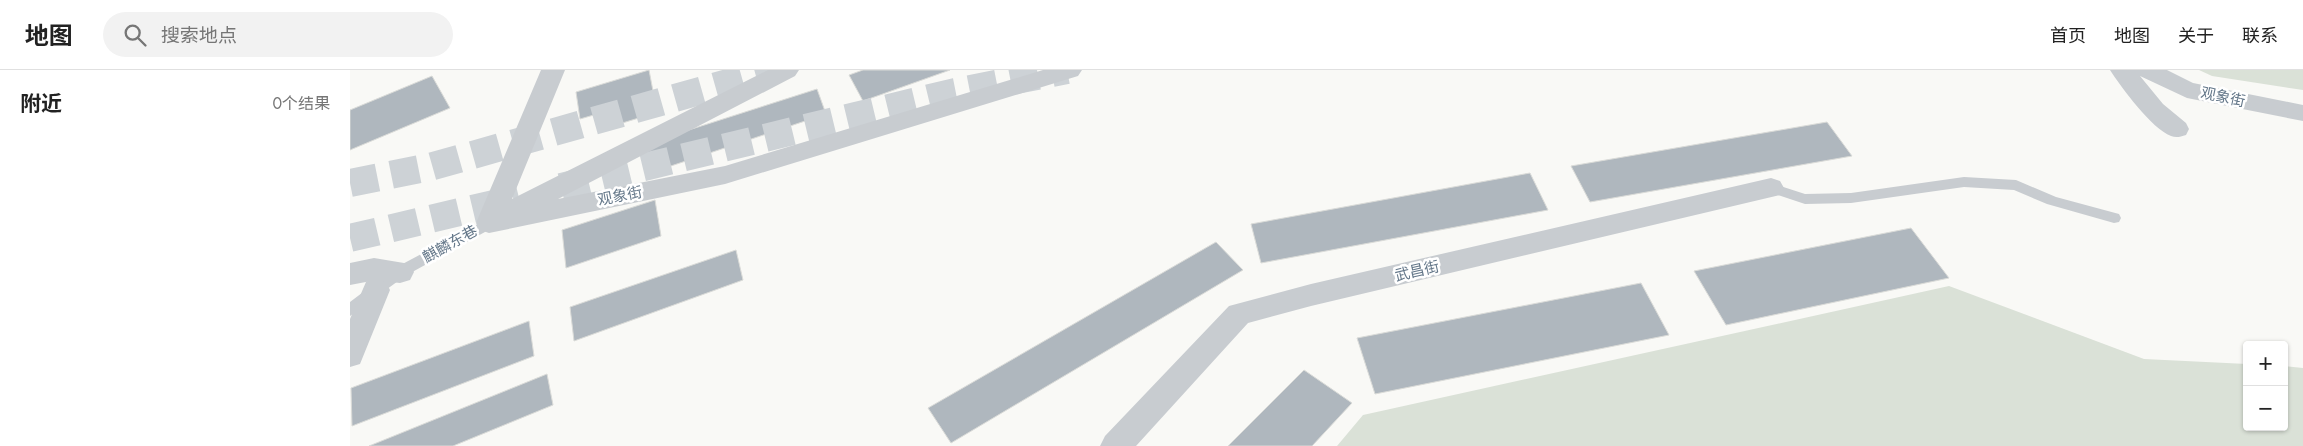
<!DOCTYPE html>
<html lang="zh">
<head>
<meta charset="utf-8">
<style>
	:root { --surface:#fff; --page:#f2f2f2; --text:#222; --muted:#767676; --line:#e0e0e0 }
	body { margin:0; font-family:Jost,"Noto Sans SC",sans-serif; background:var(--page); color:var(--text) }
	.controls { position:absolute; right:15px; bottom:15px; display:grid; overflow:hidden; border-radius:5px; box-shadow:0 1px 4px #0004 }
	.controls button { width:45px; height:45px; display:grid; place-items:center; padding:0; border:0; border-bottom:1px solid var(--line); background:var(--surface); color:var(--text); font:25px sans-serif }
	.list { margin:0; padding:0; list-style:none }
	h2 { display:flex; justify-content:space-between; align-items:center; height:65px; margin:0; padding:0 20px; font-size:21px }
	h2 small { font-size:16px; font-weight:400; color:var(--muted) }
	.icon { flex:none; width:28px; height:28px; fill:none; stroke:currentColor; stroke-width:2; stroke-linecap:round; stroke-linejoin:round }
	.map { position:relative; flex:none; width:1953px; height:376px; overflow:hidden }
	header { display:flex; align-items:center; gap:30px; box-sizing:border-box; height:70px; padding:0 25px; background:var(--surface); border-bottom:1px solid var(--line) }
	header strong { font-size:24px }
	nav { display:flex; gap:28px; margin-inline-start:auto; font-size:18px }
	.search { width:350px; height:45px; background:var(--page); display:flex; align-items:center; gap:12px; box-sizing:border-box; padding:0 18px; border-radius:28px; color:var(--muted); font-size:19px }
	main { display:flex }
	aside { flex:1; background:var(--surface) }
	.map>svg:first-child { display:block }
</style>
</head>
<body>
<header>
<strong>地图</strong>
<div class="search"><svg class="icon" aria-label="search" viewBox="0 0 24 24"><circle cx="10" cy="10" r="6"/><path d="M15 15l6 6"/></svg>搜索地点</div>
<nav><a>首页</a><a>地图</a><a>关于</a><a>联系</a></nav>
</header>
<main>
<aside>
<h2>附近<small>0个结果</small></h2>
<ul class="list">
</ul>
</aside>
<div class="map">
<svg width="1953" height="376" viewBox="0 0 1953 376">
	<rect width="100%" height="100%" fill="#f9f9f6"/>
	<g fill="#dae1d7">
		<path d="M1849,0h104v20l-91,-14z"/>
		<path d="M1599,216l195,73 103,5v63h37v-61l19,2v78h-966l26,-31z"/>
	</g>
	<g fill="#afb7be" stroke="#dadbd8">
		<path d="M299,0l4,21 -14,4 3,22 -36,11 -2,-16 -24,7 -4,-27z"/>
		<path d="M513,0h87l-87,31 -14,-26z"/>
		<path d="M82,6l18,32 -100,42v-40z"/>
		<path d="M467,19l9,25 -179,60 -2,-30z"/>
		<path d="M1477,52l25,34 -262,46 -19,-36z"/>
		<path d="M1180,103l18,37 -287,53 -10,-39z"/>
		<path d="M305,130l6,36 -95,32 -4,-38z"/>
		<path d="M1561,158l38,50 -223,47 -32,-54z"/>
		<path d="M866,172l27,28 -292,173 -23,-35z"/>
		<path d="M386,180l7,30 -169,61 -4,-34z"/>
		<path d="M1291,213l28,52 -294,59 -18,-56z"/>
		<path d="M179,251l5,35 -182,70 -1,-38z"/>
		<path d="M954,300l48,33 -40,43h-84z"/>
		<path d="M197,304l6,31 -100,41h-84z"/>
	</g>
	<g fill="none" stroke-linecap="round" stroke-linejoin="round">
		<g stroke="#cdd2d6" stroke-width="28" stroke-dasharray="28 14" stroke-linecap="butt">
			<path d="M0,113l80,-16 344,-97"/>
			<path d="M211,117l394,-95 112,-22"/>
			<path d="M0,168l169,-40"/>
		</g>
		<g fill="#c8ccd0" fill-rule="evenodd">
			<path d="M1614,107l52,3 40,17 63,17 2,4 -2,4 -5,1 -67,-19 -33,-14 -50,-3 -113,16 -46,1 -39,-13 -2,-3 7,-5 34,11 46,-1z"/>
			<path d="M139,148l5,1 2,4 -2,4 -89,49 -55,40v-14l45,-34z"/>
		</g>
		<g fill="#c8ccd0" fill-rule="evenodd">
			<path d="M191,0h24l-53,129 256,-129h31l-4,6 -237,123 167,-33 318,-96h39l-4,6 -353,108 -236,49 -9,-3 -4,-7z"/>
			<path d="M1760,0h57l26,13 110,22v16l-116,-23 -47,-22 23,28 23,19 3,6 -3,6c-6,2 -10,3 -15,1 -19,-7 -50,-49 -61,-66z"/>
			<path d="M1421,108l9,3 4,7 -4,7 -469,111 -63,17 -112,123h-36l5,-10 124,-130 82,-22z"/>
			<path d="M24,188l36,6 4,8 -4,8 -10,3 -18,-2 4,1 4,8 -30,74 -10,3v-48l16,-37 5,-1 -21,4v-22z"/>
		</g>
	</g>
	<g text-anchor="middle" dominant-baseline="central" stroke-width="5" stroke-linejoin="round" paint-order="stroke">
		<g font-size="15" fill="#65788a" stroke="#fff">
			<text transform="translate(1873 27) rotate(12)">观象街</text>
			<text transform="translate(270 126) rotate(-11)">观象街</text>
			<text transform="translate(100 174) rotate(-29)">麒麟东巷</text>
			<text transform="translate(1067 201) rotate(-13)">武昌街</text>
		</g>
	</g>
</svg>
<div class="controls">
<button>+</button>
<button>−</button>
</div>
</div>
</main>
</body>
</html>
